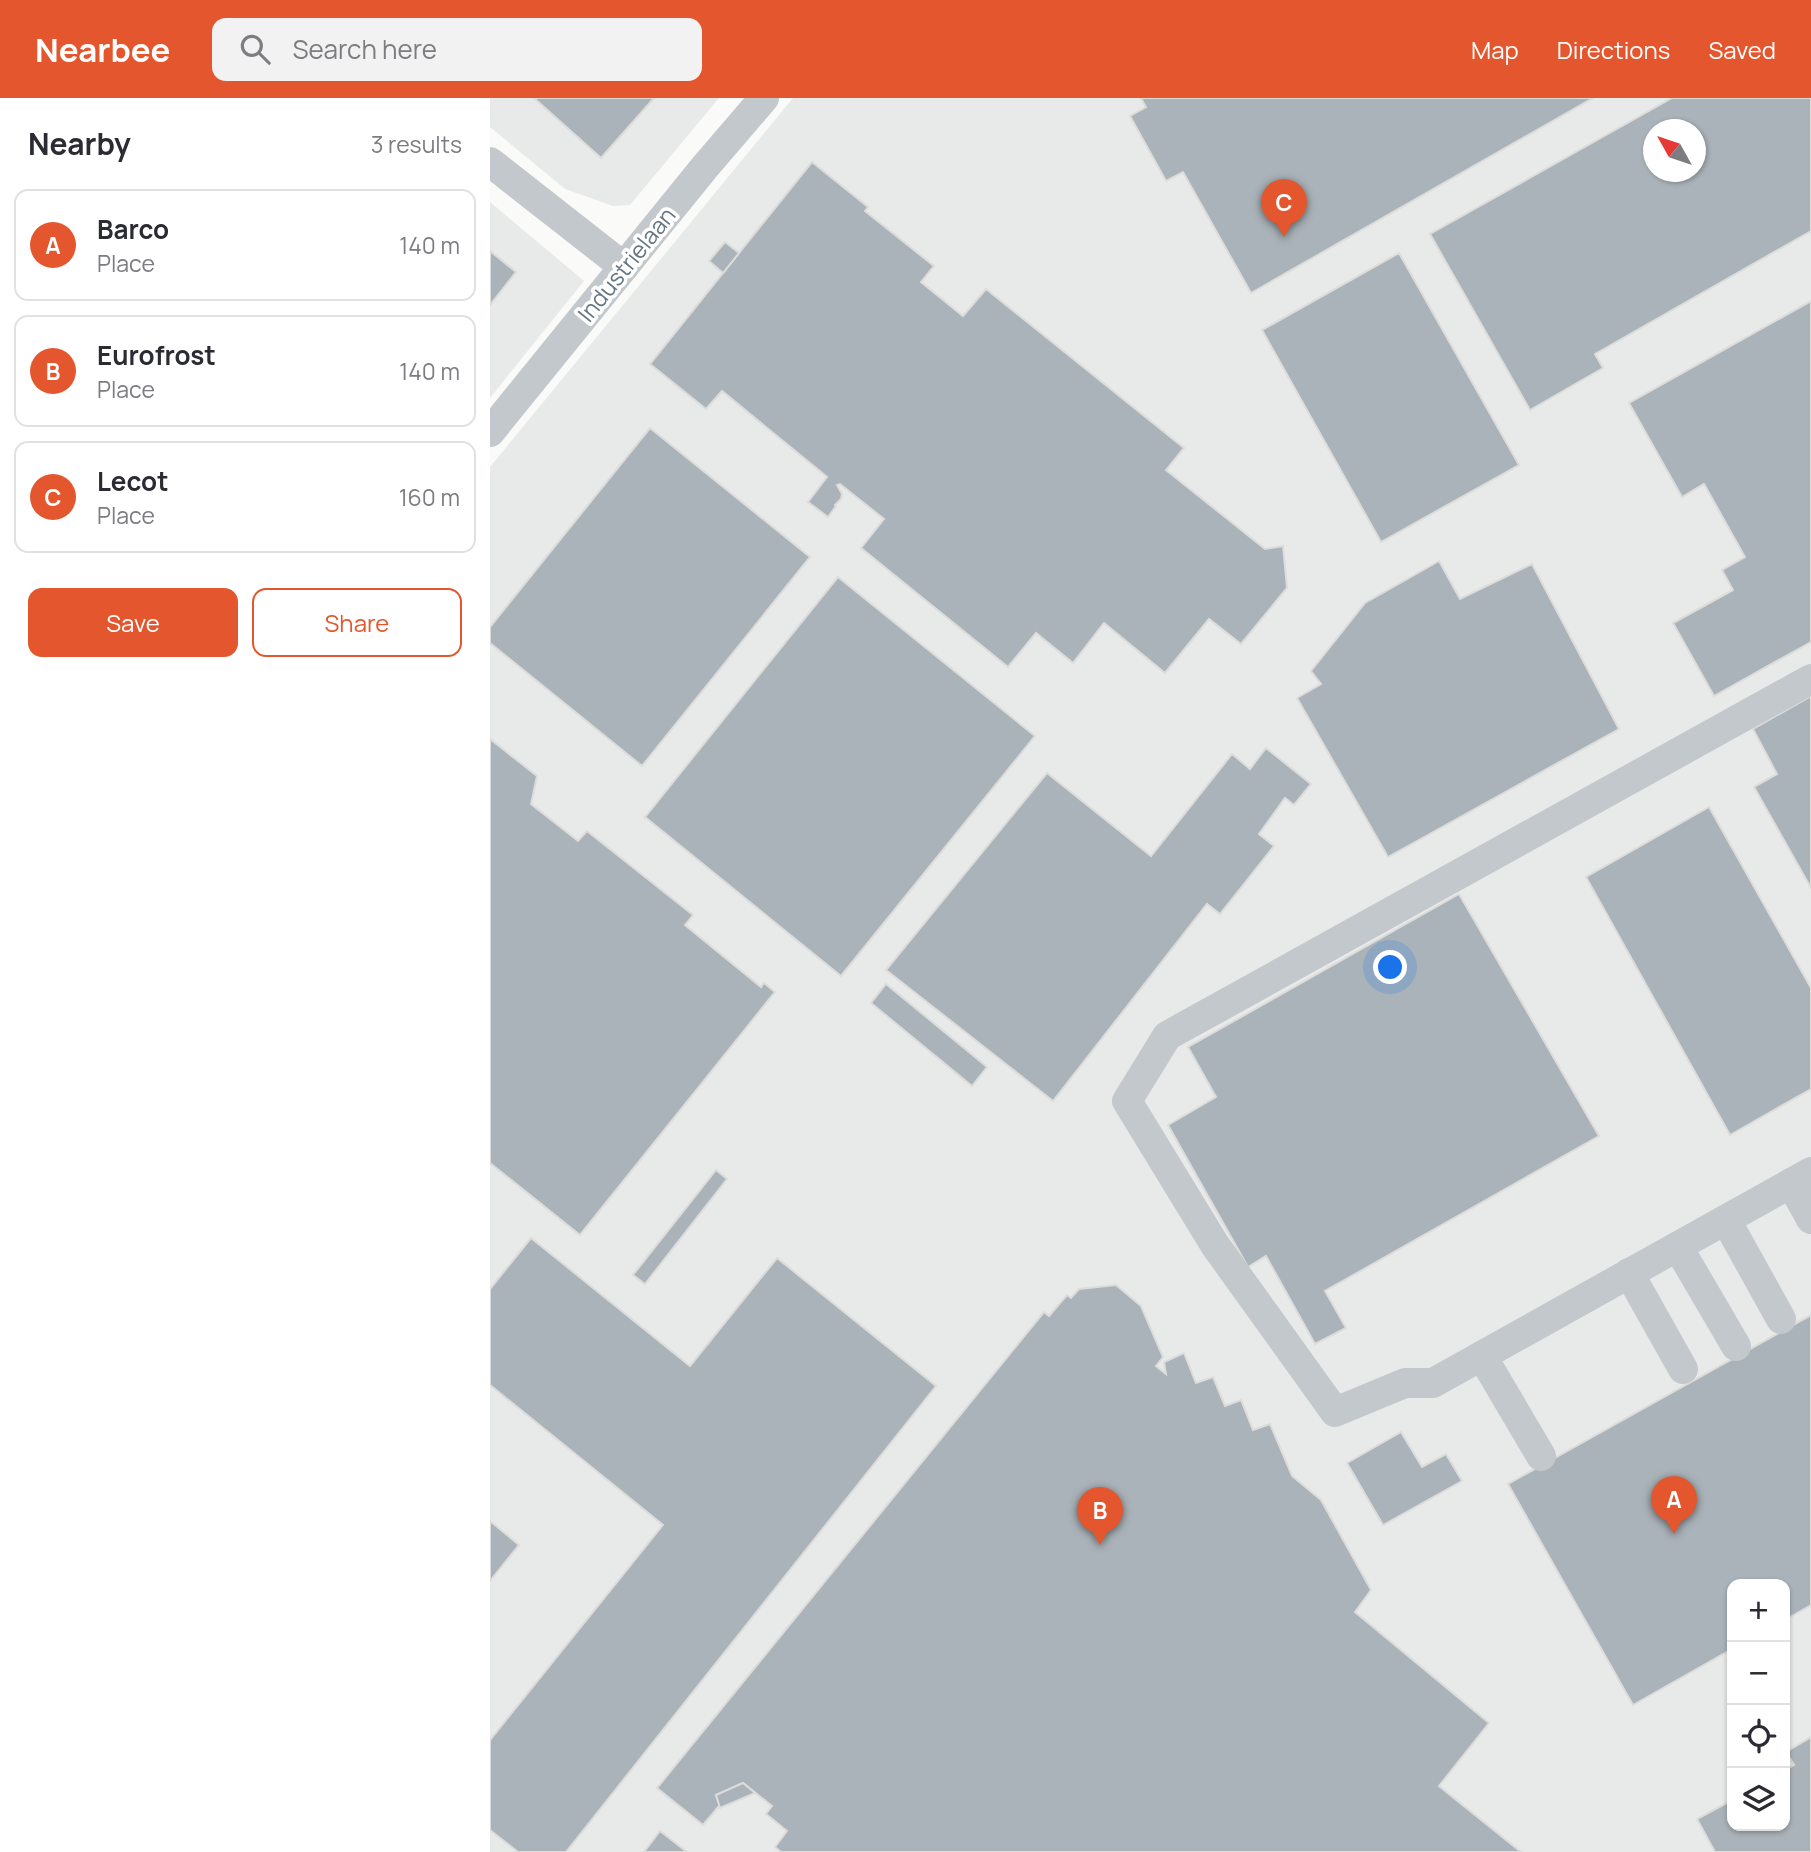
<!DOCTYPE html>
<html lang="en">
<head>
<meta charset="utf-8">
<style>
	:root { --surface:#fff; --page:#f2f2f3; --text:#2b2b33; --muted:#7c7c81; --line:#e1e1e2; --accent:#e4572e }
	body { margin:0; font-family:Manrope,sans-serif; background:var(--page); color:var(--text) }
	.controls { position:absolute; right:21px; bottom:21px; display:grid; overflow:hidden; border-radius:14px; box-shadow:0 2px 5px #0004 }
	.controls button { width:63px; height:63px; display:grid; place-items:center; padding:0; border:0; border-bottom:2px solid var(--line); background:var(--surface); color:var(--text); font:35px sans-serif }
	.compass { position:absolute; left:1153px; top:21px; width:63px; height:63px; border-radius:50%; background:var(--surface); box-shadow:0 2px 5px #0004; rotate:310deg }
	.you { position:absolute; left:901px; top:870px; width:24px; height:24px; margin:-18px; border:5px solid #fff; border-radius:50%; background:#1a73e8; box-shadow:0 0 0 10px #1a73e833 }
	.badge { display:grid; place-items:center; width:46px; height:46px; border-radius:50%; background:var(--accent); color:#fff; font-size:23px; font-weight:700 }
	.pin { position:absolute; translate:-50% -58px; filter:drop-shadow(0 2px 4px #0008) }
	.pin::after { content:''; position:absolute; top:37px; width:24px; height:21px; background:inherit; clip-path:polygon(0 0,100% 0,50% 100%) }
	.list { margin:0; padding:0; list-style:none }
	h2 { display:flex; justify-content:space-between; align-items:center; height:91px; margin:0; padding:0 28px; font-size:30px }
	h2 small { font-size:23px; font-weight:400; color:var(--muted) }
	.list li { display:grid; grid-template-columns:46px 1fr auto; gap:21px; align-items:center; box-sizing:border-box; height:112px; margin:0 14px 14px; padding:0 14px; border:2px solid var(--line); border-radius:14px }
	.list b { display:block; font-size:26px; white-space:nowrap }
	.list p { margin:0; font-size:23px; white-space:nowrap; color:var(--muted) }
	.list em { font-size:23px; font-style:normal; color:var(--muted) }
	.actions { display:flex; gap:14px; padding:21px 28px }
	.actions a { flex:1; padding:16px 0; border:2px solid var(--accent); border-radius:14px; text-align:center; font-size:24px; color:var(--accent) }
	.actions .main { background:var(--accent); color:#fff }
	.icon { flex:none; width:38px; height:38px; fill:none; stroke:currentColor; stroke-width:2; stroke-linecap:round; stroke-linejoin:round }
	.map { position:relative; flex:none; width:1321px; height:1754px; overflow:hidden }
	header { display:flex; align-items:center; gap:42px; box-sizing:border-box; height:98px; padding:0 35px; background:var(--accent); color:#fff }
	header strong { font-size:33px }
	nav { display:flex; gap:38px; margin-inline-start:auto; font-size:24px }
	.search { width:490px; height:63px; background:var(--page); display:flex; align-items:center; gap:18px; box-sizing:border-box; padding:0 24px; border-radius:14px; color:var(--muted); font-size:26px }
	main { display:flex }
	aside { flex:1; background:var(--surface) }
	.map>svg:first-child { display:block }
</style>
</head>
<body>
<header>
<strong>Nearbee</strong>
<div class="search"><svg class="icon" aria-label="search" viewBox="0 0 24 24"><circle cx="10" cy="10" r="6"/><path d="M15 15l6 6"/></svg>Search here</div>
<nav><a>Map</a><a>Directions</a><a>Saved</a></nav>
</header>
<main>
<aside>
<h2>Nearby<small>3 results</small></h2>
<ul class="list">
<li><span class="badge">A</span><div><b>Barco</b><p>Place</p></div><em>140 m</em></li>
<li><span class="badge">B</span><div><b>Eurofrost</b><p>Place</p></div><em>140 m</em></li>
<li><span class="badge">C</span><div><b>Lecot</b><p>Place</p></div><em>160 m</em></li>
</ul>
<div class="actions"><a class="main">Save</a><a>Share</a></div>
</aside>
<div class="map">
<svg width="1321" height="1754" viewBox="0 0 1321 1754">
	<rect width="100%" height="100%" fill="#fafaf8"/>
	<g fill="#e8e9e9" fill-rule="evenodd">
		<path d="M0,0h229l-89,107 -17,1 -48,-17 -75,-62z"/>
		<path d="M303,0h1018v1754h-1321v-1385zM1164,32h42v42h-42zM1242,1486h53v242h-53z"/>
		<path d="M0,104l94,79 -94,117z"/>
	</g>
	<g fill="#aab3b9" stroke="#dcdcda" stroke-width="2" fill-rule="evenodd">
		<path d="M44,0h120l-53,60z"/>
		<path d="M651,0h452l-342,195 -68,-121 -17,9 -36,-65 16,-9z"/>
		<path d="M1182,0h139v133l-216,123 8,14 -73,42 -100,-176zM1164,32h42v42h-42z"/>
		<path d="M322,64l56,45 -3,4 69,55 -13,16 42,34 23,-27 198,159 -18,22 99,79 18,-3 4,42 -46,56 -32,-25 -44,54 -61,-50 -31,40 -37,-30 -28,34 -147,-119 23,-29 -44,-35 -3,1 5,9 -1,5 -6,6 1,1 -8,11 -20,-15 19,-25 -105,-86 -16,18 -56,-45z"/>
		<path d="M235,144l14,11 -16,20 -14,-12z"/>
		<path d="M0,153l26,21 -26,33z"/>
		<path d="M909,155l120,212 -138,77 -119,-212z"/>
		<path d="M1321,203v341l-97,54 -41,-73 60,-33 -11,-20 23,-13 -41,-73 -22,13 -53,-94z"/>
		<path d="M160,330l160,129 -168,209 -152,-123v-16z"/>
		<path d="M949,463l21,38 72,-35 87,165 -231,128 -91,-159 24,-14 -10,-13 54,-68z"/>
		<path d="M348,479l197,159 -194,240 -196,-159z"/>
		<path d="M1321,598v192l-57,-101 23,-13 -24,-45z"/>
		<path d="M0,641l47,37 -6,28 47,37 9,-10 106,84 -8,10 76,62 3,-4 11,9 -195,243 -90,-72z"/>
		<path d="M776,650l45,36 -17,21 -9,-7 -26,36 15,12 -54,68 -13,-10 -154,197 -167,-131 161,-197 104,83 81,-102 18,15z"/>
		<path d="M1219,709l102,181v101l-81,46 -144,-258z"/>
		<path d="M969,796l140,242 -274,155 21,37 -31,16 -49,-88 -18,11 -80,-142 48,-28 -28,-50z"/>
		<path d="M396,886l101,83 -15,19 -101,-83z"/>
		<path d="M226,1072l11,9 -82,105 -12,-9z"/>
		<path d="M41,1140l159,128 87,-108 159,128 -370,466h-48l-28,-22v-90l173,-215 -173,-140v-96z"/>
		<path d="M626,1187l25,21 22,51 -7,9 10,8 -2,-12 20,-9 12,30 17,-6 12,29 16,-6 12,30 17,-6 22,52 29,24 50,90 -16,22 134,111 -50,63 82,66h-740l-6,-5 12,-16 -21,-17 6,-8 -29,-23 -27,12 4,10 -17,20 -46,-37 387,-476 5,4 18,-21 4,3 8,-9z"/>
		<path d="M1321,1217v290l-26,15v-36h-53v65l-99,56 -125,-221z"/>
		<path d="M911,1334l21,35 24,-13 16,27 -79,44 -36,-62z"/>
		<path d="M0,1423l29,24 -29,36z"/>
		<path d="M1321,1639v115h-96l-18,-33 35,-19v26h53v-56l9,-5 -8,-13z"/>
		<path d="M253,1685l12,10 -35,15 -4,-13z"/>
		<path d="M170,1733l27,21h-43z"/>
	</g>
	<g fill="none" stroke-linecap="round" stroke-linejoin="round">
		<g stroke="#c3c8cc" stroke-width="30">
			<path d="M0,64l134,105"/>
			<path d="M0,334l214,-264 60,-70"/>
			<path d="M1321,581l-644,357 -40,65 88,144 120,167 70,-29h28l378,-211"/>
			<path d="M1301,1085l20,36"/>
			<path d="M1236,1122l55,99"/>
			<path d="M1188,1149l58,99"/>
			<path d="M1139,1175l54,96"/>
			<path d="M992,1258l59,100"/>
		</g>
	</g>
	<g text-anchor="middle" dominant-baseline="central" stroke-width="7" stroke-linejoin="round" paint-order="stroke">
		<g font-size="23" fill="#657683" stroke="#fff">
			<text transform="translate(136 166) rotate(-51)">Industrielaan</text>
		</g>
	</g>
</svg>
<div class="controls">
<button>+</button>
<button>−</button>
<button><svg class="icon" aria-label="locate" viewBox="0 0 24 24"><circle cx="12" cy="12" r="6"/><path d="M12 2v4M12 18v4M2 12h4M18 12h4"/></svg></button>
<button><svg class="icon" aria-label="layers" viewBox="0 0 24 24"><path d="M12 4l9 5-9 5-9-5zM3 14l9 5 9-5"/></svg></button>
</div>
<svg class="compass" viewBox="-18 -18 36 36"><path d="M0-13l5 13h-10z" fill="#e53935"/><path d="M0 13l5-13h-10z" fill="#7c7c81"/></svg>
<div class="you"></div>
<div class="pin badge" style="left:1184px;top:1436px">A</div>
<div class="pin badge" style="left:610px;top:1447px">B</div>
<div class="pin badge" style="left:794px;top:139px">C</div>
</div>
</main>
</body>
</html>
